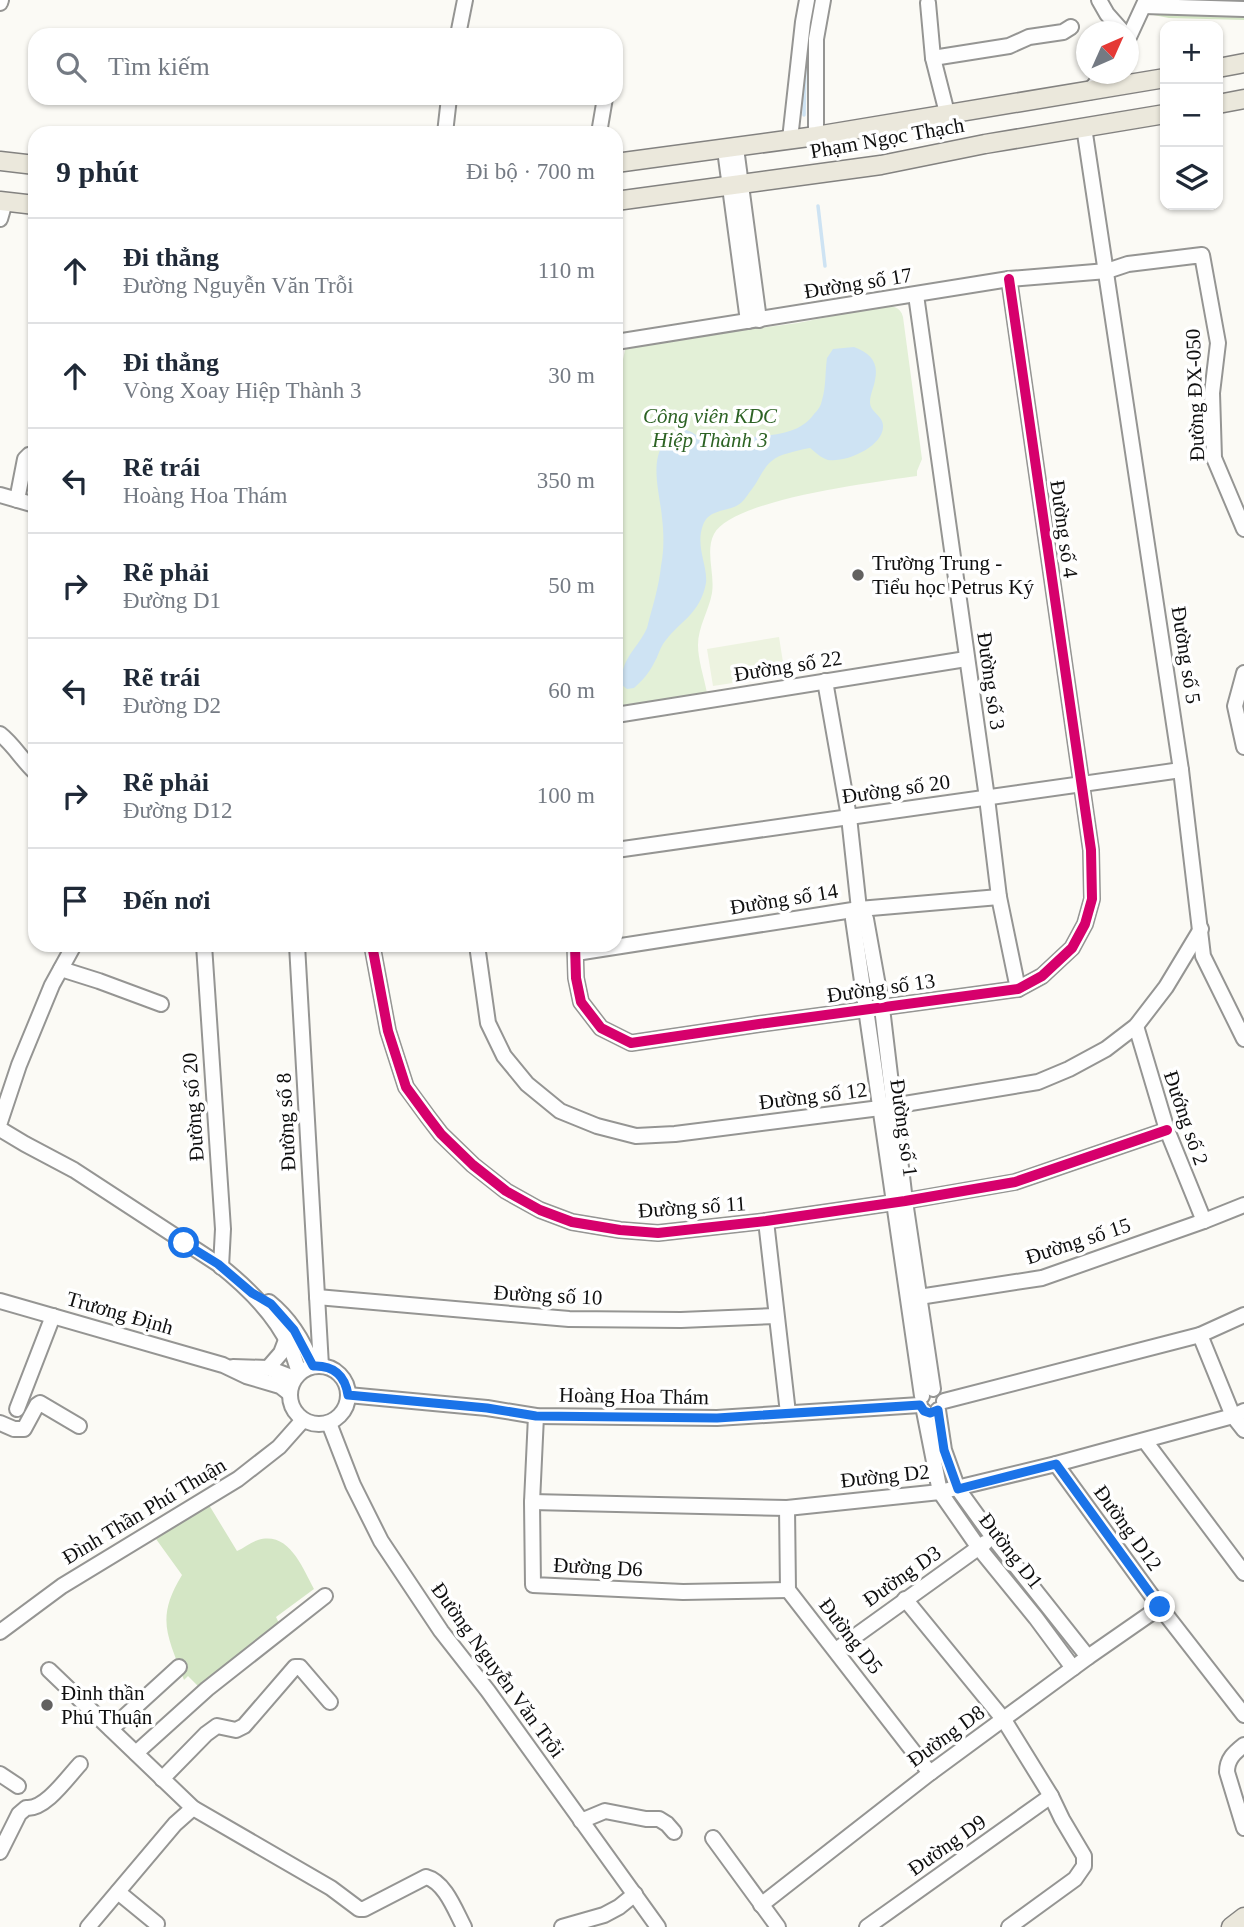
<!DOCTYPE html>
<html lang="vi">
<head>
<meta charset="utf-8">
<style>
	:root { --surface:#fff; --page:#f6f6f7; --text:#1f2937; --muted:#747a83; --line:#e0e1e3 }
	body { margin:0; font-family:Georgia,serif; background:var(--page); color:var(--text) }
	.controls { position:absolute; right:21px; top:21px; display:grid; overflow:hidden; border-radius:14px; box-shadow:0 2px 5px #0004 }
	.controls button { width:63px; height:63px; display:grid; place-items:center; padding:0; border:0; border-bottom:2px solid var(--line); background:var(--surface); color:var(--text); font:35px sans-serif }
	.compass { position:absolute; left:1076px; top:21px; width:63px; height:63px; border-radius:50%; background:var(--surface); box-shadow:0 2px 5px #0004; rotate:45deg }
	.stop { position:absolute; width:21px; height:21px; margin:-16px; border:5px solid #1a73e8; border-radius:50%; background:#fff }
	.stop.end { background:#1a73e8; border-color:#fff; box-shadow:0 2px 7px #0008 }
	.list { margin:0; padding:0; list-style:none }
	h2 { display:flex; justify-content:space-between; align-items:center; height:91px; margin:0; padding:0 28px; font-size:30px }
	h2 small { font-size:23px; font-weight:400; color:var(--muted) }
	.list li { display:grid; grid-template-columns:46px 1fr auto; gap:21px; align-items:center; box-sizing:border-box; height:105px; padding:0 28px; border-top:2px solid var(--line) }
	.list b { display:block; font-size:26px; white-space:nowrap }
	.list p { margin:0; font-size:23px; white-space:nowrap; color:var(--muted) }
	.list em { font-size:23px; font-style:normal; color:var(--muted) }
	.icon { flex:none; width:38px; height:38px; fill:none; stroke:currentColor; stroke-width:2; stroke-linecap:round; stroke-linejoin:round }
	.map { position:relative; flex:none; width:1244px; height:1927px; overflow:hidden }
	.search { position:absolute; background:var(--surface); box-shadow:0 2px 5px #0004; left:28px; top:28px; width:595px; height:77px; display:flex; align-items:center; gap:18px; box-sizing:border-box; padding:0 24px; border-radius:21px; color:var(--muted); font-size:26px }
	.panel { position:absolute; background:var(--surface); box-shadow:0 2px 5px #0004; left:28px; top:126px; width:595px; height:826px; border-radius:21px }
	.map>svg:first-child { display:block }
</style>
</head>
<body>
<div class="map">
<svg width="1244" height="1927" viewBox="0 0 1244 1927">
	<rect width="100%" height="100%" fill="#fbfaf5"/>
	<path fill="#e3f0d7" d="M882,306c11,0 18,0 21,11l19,142 -5,12v5c-40,6 -185,23 -203,58 -9,17 1,40 -2,59 -3,17 -14,34 -14,52 0,15 6,32 9,48l-91,13v-316l10,-44 172,-23z"/>
	<g fill="#d4e6c5">
		<path d="M1152,0h92v20l-75,-2 -21,-4z"/>
		<path d="M209,1505l28,46c7,-3 14,-9 21,-11 31,-9 44,27 56,49l-38,28 5,10 -80,62 -13,-13 -4,4c-16,-44 -29,-61 -2,-105l-26,-36z"/>
	</g>
	<path fill="#edf3e0" d="M779,637l6,38 -72,11 -6,-37z"/>
	<path fill="#cee3f3" d="M854,347c16,6 25,15 21,33 -1,7 -5,15 -5,22 0,10 12,13 13,23 2,21 -37,38 -55,35 -7,-2 -13,-8 -18,-12 -8,1 -14,3 -21,5 -26,6 -25,22 -40,40 -3,4 -6,9 -11,12 -12,7 -29,4 -35,20 -8,21 5,41 3,58 -6,32 -27,38 -43,61 -4,6 -5,13 -9,19 -5,10 -12,18 -20,25l-7,1 -5,-4c-2,-27 15,-35 25,-57 5,-20 12,-41 14,-62 3,-15 3,-32 1,-48 -2,-25 -13,-55 3,-77 20,-26 31,0 51,4 11,1 21,-6 31,-7 25,-4 51,-2 67,-24 4,-4 7,-8 8,-14 4,-13 3,-28 5,-42l6,-9z"/>
	<g fill="none" stroke-linecap="round" stroke-linejoin="round">
		<g stroke="#cee3f3" stroke-width="3.5">
			<path d="M806,60l9,-60"/>
			<path d="M804,115l1,-47"/>
			<path d="M818,206l7,60"/>
		</g>
		<defs>
			<g id="minor">
				<path d="M1099,0l8,14 16,18"/>
				<path d="M0,3l1,-3"/>
				<path d="M928,3l5,55 14,55"/>
				<path d="M1144,6l100,3"/>
				<path d="M458,35l7,-35"/>
				<path d="M1128,39l18,-39"/>
				<path d="M933,58l76,-12 20,-9 34,-5 8,-5"/>
				<path d="M1089,92l14,-18"/>
				<path d="M1084,127l97,643 22,186 41,83"/>
				<path d="M445,133l4,-35"/>
				<path d="M599,133l6,-35"/>
				<path d="M816,136v-97l7,-39"/>
				<path d="M790,139l13,-117 4,-22"/>
				<path d="M736,148l23,172"/>
				<path d="M725,150l23,171"/>
				<path d="M0,219l5,-17"/>
				<path d="M916,295l71,503 12,99 19,92"/>
				<path d="M616,342l393,-63 98,-8 21,-7 74,-9 16,88 -6,50 2,65 30,71"/>
				<path d="M0,495l35,10"/>
				<path d="M17,500l8,-41 4,-4 6,-1"/>
				<path d="M1244,673l-9,33 9,41"/>
				<path d="M825,681l24,136 10,92 7,10 16,89 23,193 28,188"/>
				<path d="M616,715l350,-56"/>
				<path d="M0,734c14,11 22,26 35,38"/>
				<path d="M616,850l565,-80"/>
				<path d="M859,909l-6,10 69,477"/>
				<path d="M204,945l19,284 -2,38"/>
				<path d="M297,945l24,421"/>
				<path d="M372,945l16,86 18,56 22,30 13,17 32,31 33,26 34,19 32,12 48,8 38,3 108,-12 139,-20 110,-19 152,-52"/>
				<path d="M477,945l11,78 16,33 23,28 33,27 37,15 39,10 39,-2 205,-26 158,-26 31,-13 37,-20 30,-23 30,-39 35,-58"/>
				<path d="M575,945l1,33 5,24 20,26 30,15 128,-19 259,-35 24,-13 30,-28 13,-24 7,-25 -1,-49 -82,-571"/>
				<path d="M576,953l283,-44 140,-12"/>
				<path d="M61,969l38,12 62,23"/>
				<path d="M1136,1026l31,104 37,91"/>
				<path d="M0,1122l19,-57 33,-80 22,-40"/>
				<path d="M0,1129l25,15 49,26 144,94c28,22 57,50 72,83 4,8 6,17 9,26"/>
				<path d="M766,1221l22,192"/>
				<path d="M317,1297l252,22 112,1 95,-4"/>
				<path d="M919,1297l123,-19 162,-57 40,-16"/>
				<path d="M0,1301l223,64 23,11 34,10 9,7"/>
				<path d="M269,1302c20,16 35,40 44,64"/>
				<path d="M1200,1335l33,81 11,14"/>
				<circle cx="319" cy="1395" r="29"/>
				<path d="M233,1367l35,1 26,10"/>
				<path d="M268,1368l13,-15 5,-13"/>
				<path d="M348,1395l139,13 49,8 181,2 203,-13"/>
				<path d="M944,1401l256,-66 44,-20"/>
				<path d="M17,1409l36,-93"/>
				<path d="M938,1410l6,40 14,39 34,47 96,121"/>
				<path d="M924,1411l16,81 39,56 57,70 37,50"/>
				<path d="M536,1416l-4,86 1,83 150,7 105,-2"/>
				<path d="M0,1423l14,6h10l13,-24 3,-2 39,23"/>
				<path d="M329,1423l24,62 28,56 60,90 47,60 170,236"/>
				<path d="M1145,1441l99,132"/>
				<path d="M1056,1464l104,143 84,108"/>
				<path d="M532,1502l255,6 153,-16 116,-28 177,-48 11,-5"/>
				<path d="M787,1508l1,82 142,183"/>
				<path d="M905,1599l99,121 47,76 11,23 22,37v10l-9,13 -66,48"/>
				<path d="M0,1632l62,-46 176,-107 41,-32 24,-27"/>
				<path d="M836,1650l149,-107"/>
				<path d="M49,1670l144,138 138,80 28,21h5l62,-32c19,5 29,33 38,50"/>
				<path d="M111,1729l68,-62"/>
				<path d="M1244,1745c-10,8 -17,14 -17,27l17,56"/>
				<path d="M136,1753l71,-64 118,-93"/>
				<path d="M0,1774l18,12"/>
				<path d="M162,1779l44,-45 11,-8 19,4 8,-4 51,-59h5l30,35"/>
				<path d="M581,1821l24,-10 41,8h13l8,5 7,8"/>
				<path d="M713,1838l65,89"/>
				<path d="M0,1852l19,-38 7,-6c19,2 41,-30 54,-44"/>
				<path d="M118,1892l39,32"/>
				<path d="M761,1905l169,-132 158,-116 72,-50"/>
				<path d="M88,1927l87,-103 18,-16"/>
				<path d="M562,1927l42,-12 15,-8 16,-13"/>
				<path d="M867,1927l184,-131"/>
			</g>
			<g id="major">
				<path d="M1218,68l26,-5"/>
				<path d="M1218,104l26,-5"/>
				<path d="M0,161l35,4"/>
				<path d="M616,163l200,-27 349,-58"/>
				<path d="M0,201l35,4"/>
				<path d="M616,201l265,-36 104,-21 180,-30"/>
				<path d="M1231,1927l13,-10"/>
			</g>
		</defs>
		<use href="#minor" stroke="#959593" stroke-width="18"/>
		<use href="#major" stroke="#838280" stroke-width="21"/>
		<use href="#minor" stroke="#fefefe" stroke-width="14"/>
		<use href="#major" stroke="#ebe8dc" stroke-width="18"/>
		<defs>
			<g id="cycleway">
				<path d="M372,945l16,86 18,56 22,30 13,17 32,31 33,26 34,19 32,12 48,8 38,3 108,-12 139,-20 110,-19 152,-52"/>
				<path d="M575,945l1,33 5,24 20,26 30,15 128,-19 259,-35 24,-13 30,-28 13,-24 7,-25 -1,-49 -82,-571"/>
			</g>
		</defs>
		<use href="#cycleway" stroke="#fff" stroke-width="15"/>
		<use href="#cycleway" stroke="#d6006c" stroke-width="10"/>
	</g>
	<g fill="none" stroke-linecap="round" stroke-linejoin="round">
		<path stroke="#1a73e8" stroke-width="9" d="M184,1243l34,21 34,29 19,11 23,26 19,36c20,-1 32,9 35,29l139,13 49,8 181,2 203,-13 4,6 6,2 8,-3 6,40 14,39 98,-25 104,143"/>
	</g>
	<g fill="#626160" stroke="#fff" stroke-width="2.5">
		<circle cx="858" cy="575" r="7"/>
		<circle cx="47" cy="1705" r="7"/>
	</g>
	<g text-anchor="middle" dominant-baseline="central" stroke-width="7" stroke-linejoin="round" paint-order="stroke">
		<g font-size="21" fill="#0f0f0f" stroke="#fff">
			<text transform="translate(887 138) rotate(-10)">Phạm Ngọc Thạch</text>
			<text transform="translate(858 283) rotate(-9)">Đường số 17</text>
			<text transform="translate(1195 395) rotate(-92)">Đường ĐX-050</text>
			<text transform="translate(1064 529) rotate(82)">Đường số 4</text>
			<text transform="translate(1186 655) rotate(81)">Đường số 5</text>
			<text transform="translate(788 666) rotate(-9)">Đường số 22</text>
			<text transform="translate(991 681) rotate(82)">Đường số 3</text>
			<text transform="translate(896 789) rotate(-8)">Đường số 20</text>
			<text transform="translate(784 899) rotate(-9)">Đường số 14</text>
			<text transform="translate(881 988) rotate(-8)">Đường số 13</text>
			<text transform="translate(813 1096) rotate(-7)">Đường số 12</text>
			<text transform="translate(193 1107) rotate(-94)">Đường số 20</text>
			<text transform="translate(1186 1118) rotate(71)">Đướng số 2</text>
			<text transform="translate(286 1122) rotate(-93)">Đường số 8</text>
			<text transform="translate(904 1128) rotate(82)">Đường số 1</text>
			<text transform="translate(692 1207) rotate(-4)">Đường số 11</text>
			<text transform="translate(1078 1241) rotate(-18)">Đường số 15</text>
			<text transform="translate(548 1295) rotate(3)">Đường số 10</text>
			<text transform="translate(120 1313) rotate(16)">Trương Định</text>
			<text transform="translate(634 1396) rotate(1)">Hoàng Hoa Thám</text>
			<text transform="translate(885 1476) rotate(-6)">Đường D2</text>
			<text transform="translate(144 1511) rotate(-31)">Đình Thần Phú Thuận</text>
			<text transform="translate(1128 1528) rotate(54)">Đường D12</text>
			<text transform="translate(1011 1551) rotate(52)">Đường D1</text>
			<text transform="translate(598 1567) rotate(3)">Đường D6</text>
			<text transform="translate(902 1576) rotate(-35)">Đường D3</text>
			<text transform="translate(851 1636) rotate(52)">Đường D5</text>
			<text transform="translate(498 1670) rotate(54)">Đường Nguyễn Văn Trỗi</text>
			<text transform="translate(946 1736) rotate(-36)">Đường D8</text>
			<text transform="translate(947 1845) rotate(-35)">Đường D9</text>
		</g>
		<g font-size="21" font-style="italic" fill="#2d6324" stroke="#fff">
			<text x="710" y="416">Công viên KDC<tspan x="710" dy="24">Hiệp Thành 3</tspan></text>
		</g>
		<g font-size="21" fill="#0f0f0f" stroke="#fff" text-anchor="start">
			<text x="872" y="563">Trường Trung -<tspan x="872" dy="24">Tiểu học Petrus Ký</tspan></text>
			<text x="61" y="1693">Đình thần<tspan x="61" dy="24">Phú Thuận</tspan></text>
		</g>
	</g>
</svg>
<div class="controls">
<button>+</button>
<button>−</button>
<button><svg class="icon" aria-label="layers" viewBox="0 0 24 24"><path d="M12 4l9 5-9 5-9-5zM3 14l9 5 9-5"/></svg></button>
</div>
<svg class="compass" viewBox="-18 -18 36 36"><path d="M0-13l5 13h-10z" fill="#e53935"/><path d="M0 13l5-13h-10z" fill="#747a83"/></svg>
<div class="stop" style="left:184px;top:1243px"></div>
<div class="stop end" style="left:1160px;top:1607px"></div>
<div class="search"><svg class="icon" aria-label="search" viewBox="0 0 24 24"><circle cx="10" cy="10" r="6"/><path d="M15 15l6 6"/></svg>Tìm kiếm</div>
<section class="panel">
<h2>9 phút<small>Đi bộ · 700 m</small></h2>
<ul class="list">
<li><svg class="icon" aria-label="ahead" viewBox="0 0 24 24"><path d="M12 20V5M6 11l6-6 6 6"/></svg><div><b>Đi thẳng</b><p>Đường Nguyễn Văn Trỗi</p></div><em>110 m</em></li>
<li><svg class="icon" aria-label="ahead" viewBox="0 0 24 24"><path d="M12 20V5M6 11l6-6 6 6"/></svg><div><b>Đi thẳng</b><p>Vòng Xoay Hiệp Thành 3</p></div><em>30 m</em></li>
<li><svg class="icon" aria-label="left" viewBox="0 0 24 24"><path d="M17 20v-9H6M10 6l-5 5 5 5"/></svg><div><b>Rẽ trái</b><p>Hoàng Hoa Thám</p></div><em>350 m</em></li>
<li><svg class="icon" aria-label="right" viewBox="0 0 24 24"><path d="M7 20v-9h11M14 6l5 5-5 5"/></svg><div><b>Rẽ phải</b><p>Đường D1</p></div><em>50 m</em></li>
<li><svg class="icon" aria-label="left" viewBox="0 0 24 24"><path d="M17 20v-9H6M10 6l-5 5 5 5"/></svg><div><b>Rẽ trái</b><p>Đường D2</p></div><em>60 m</em></li>
<li><svg class="icon" aria-label="right" viewBox="0 0 24 24"><path d="M7 20v-9h11M14 6l5 5-5 5"/></svg><div><b>Rẽ phải</b><p>Đường D12</p></div><em>100 m</em></li>
<li><svg class="icon" aria-label="arrive" viewBox="0 0 24 24"><path d="M6 21V4h12l-3 4 3 4H6"/></svg><div><b>Đến nơi</b></div></li>
</ul>
</section>
</div>
</body>
</html>
